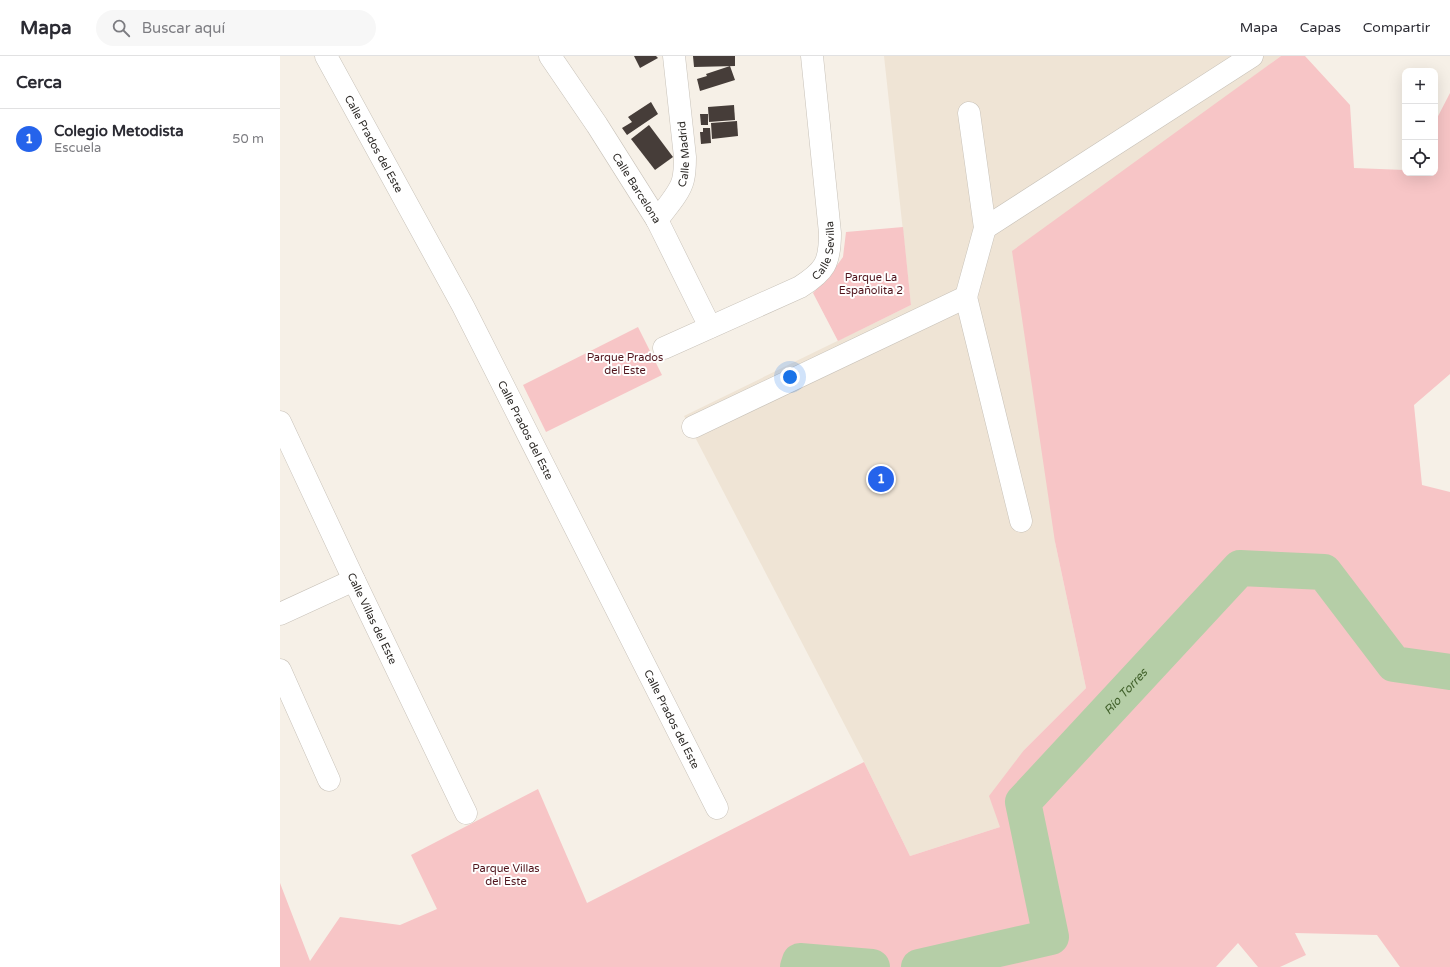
<!DOCTYPE html>
<html lang="es">
<head>
<meta charset="utf-8">
<style>
	:root { --surface:#fff; --page:#f7f7f7; --text:#2b2b33; --muted:#7c7c81; --line:#e1e1e2; --accent:#2563eb }
	body { margin:0; font-family:"Varela Round",sans-serif; background:var(--page); color:var(--text) }
	.controls { position:absolute; right:12px; top:12px; display:grid; overflow:hidden; border-radius:8px; box-shadow:0 4px 16px #0002 }
	.controls button { width:36px; height:36px; display:grid; place-items:center; padding:0; border:0; border-bottom:1px solid var(--line); background:var(--surface); color:var(--text); font:20px sans-serif }
	.you { position:absolute; left:510px; top:321px; width:14px; height:14px; margin:-10px; border:3px solid #fff; border-radius:50%; background:#1a73e8; box-shadow:0 0 0 6px #1a73e833 }
	.badge { display:grid; place-items:center; width:26px; height:26px; border-radius:50%; background:var(--accent); color:#fff; font-size:13px; font-weight:700 }
	.pin { position:absolute; translate:-50% -50%; border:2px solid #fff; box-shadow:0 1px 4px #0006 }
	.list { margin:0; padding:0; list-style:none }
	h2 { display:flex; justify-content:space-between; align-items:center; height:52px; margin:0; padding:0 16px; font-size:17px }
	h2 small { font-size:13px; font-weight:400; color:var(--muted) }
	.list li { display:grid; grid-template-columns:26px 1fr auto; gap:12px; align-items:center; box-sizing:border-box; height:60px; padding:0 16px; border-top:1px solid var(--line) }
	.list b { display:block; font-size:15px; white-space:nowrap }
	.list p { margin:0; font-size:13px; white-space:nowrap; color:var(--muted) }
	.list em { font-size:13px; font-style:normal; color:var(--muted) }
	.icon { flex:none; width:22px; height:22px; fill:none; stroke:currentColor; stroke-width:2; stroke-linecap:round; stroke-linejoin:round }
	.map { position:relative; flex:none; width:1170px; height:911px; overflow:hidden }
	header { display:flex; align-items:center; gap:24px; box-sizing:border-box; height:56px; padding:0 20px; background:var(--surface); border-bottom:1px solid var(--line) }
	header strong { font-size:19px }
	nav { display:flex; gap:22px; margin-inline-start:auto; font-size:14px }
	.search { width:280px; height:36px; background:var(--page); display:flex; align-items:center; gap:10px; box-sizing:border-box; padding:0 14px; border-radius:22px; color:var(--muted); font-size:15px }
	main { display:flex }
	aside { flex:1; background:var(--surface) }
	.map>svg:first-child { display:block }
</style>
</head>
<body>
<header>
<strong>Mapa</strong>
<div class="search"><svg class="icon" aria-label="search" viewBox="0 0 24 24"><circle cx="10" cy="10" r="6"/><path d="M15 15l6 6"/></svg>Buscar aquí</div>
<nav><a>Mapa</a><a>Capas</a><a>Compartir</a></nav>
</header>
<main>
<aside>
<h2>Cerca<small></small></h2>
<ul class="list">
<li><span class="badge">1</span><div><b>Colegio Metodista</b><p>Escuela</p></div><em>50 m</em></li>
</ul>
</aside>
<div class="map">
<svg width="1170" height="911" viewBox="0 0 1170 911">
	<rect width="100%" height="100%" fill="#f6f0e7"/>
	<path fill="#efe4d5" d="M604,0h397l-57,42 -169,444 31,146 -62,62 -24,77 -90,29 -46,-94 -180,-346 227,-111z"/>
	<g fill="#f7c5c6">
		<path d="M1001,0h24l45,49 4,63 51,2v3h30v-51l15,-29v281l-36,31 8,80 28,7v475h-50l-23,-32 -82,-2 11,22 -26,12h-22l-20,-24 -22,24h-936v-84l30,78 30,-44 60,8 37,-16 -26,-54 127,-66 49,114 277,-141 46,94 90,-29 -11,-31 35,-46 62,-62 -31,-146 -43,-291z"/>
		<path d="M623,171l8,78 -73,36 -25,-48 22,-25 8,-11 3,-25z"/>
		<path d="M358,271l24,48 -116,57 -23,-47z"/>
	</g>
	<g fill="none" stroke-linecap="round" stroke-linejoin="round">
		<g stroke="#b5cea7" stroke-width="36">
			<path d="M518,911l2,-6 72,6"/>
			<path id="s1" d="M639,911l132,-30 -28,-135 217,-234 84,4 70,92 56,8"/>
		</g>
	</g>
	<g fill="#463d39">
		<path d="M354,0h22l2,2 -18,10z"/>
		<path d="M413,0h42v10l-41,1z"/>
		<path d="M450,10l5,14 -35,11 -3,-12 10,-3 -1,-2z"/>
		<path d="M371,46l7,12 -31,21 -5,-7 10,-6 -4,-5z"/>
		<path d="M454,49l1,15 -26,2 -1,-15z"/>
		<path d="M420,58h8v11h-7z"/>
		<path d="M457,65l1,15 -26,3 -1,-16z"/>
		<path d="M369,69l24,32 -18,13 -24,-31z"/>
		<path d="M423,72h7l1,15 -10,1 -1,-12h3z"/>
	</g>
	<g fill="none" stroke-linecap="round" stroke-linejoin="round">
		<defs>
			<g id="minor">
				<path id="s2" d="M46,0l137,250 254,502"/>
				<path id="s3" d="M270,0l47,69 60,95 53,107"/>
				<path id="s4" d="M377,164c8,-11 23,-27 26,-40 2,-8 2,-15 2,-23l-11,-101"/>
				<path d="M705,172l267,-172"/>
				<path d="M686,241l55,224"/>
				<path id="s5" d="M384,292l136,-61c25,-16 30,-24 30,-54l-18,-177"/>
				<path id="s6" d="M0,366l74,158 112,233"/>
				<path d="M413,371l273,-130 19,-69 -16,-115"/>
				<path d="M0,558l74,-34"/>
				<path d="M0,614l49,110"/>
			</g>
		</defs>
		<use href="#minor" stroke="#c8c2b9" stroke-width="23"/>
		<use href="#minor" stroke="#fff" stroke-width="22"/>
	</g>
	<g text-anchor="middle" dominant-baseline="central" stroke-width="4" stroke-linejoin="round" paint-order="stroke">
		<g font-size="11" fill="#2d2a27" stroke="#fefefe">
			<text stroke="none"><textPath href="#s2" startOffset="100">Calle Prados del Este</textPath></text>
			<text stroke="none"><textPath href="#s4" startOffset="74">Calle Madrid</textPath></text>
			<text stroke="none"><textPath href="#s3" startOffset="158">Calle Barcelona</textPath></text>
			<text stroke="none"><textPath href="#s5" startOffset="196">Calle Sevilla</textPath></text>
			<text stroke="none"><textPath href="#s2" startOffset="424">Calle Prados del Este</textPath></text>
			<text stroke="none"><textPath href="#s6" startOffset="217">Calle Villas del Este</textPath></text>
			<text stroke="none"><textPath href="#s2" startOffset="748">Calle Prados del Este</textPath></text>
		</g>
		<g font-size="11" fill="#50141c" stroke="#fefefe">
			<text x="591" y="221">Parque La<tspan x="591" dy="13">Españolita 2</tspan></text>
			<text x="345" y="301">Parque Prados<tspan x="345" dy="13">del Este</tspan></text>
			<text x="226" y="812">Parque Villas<tspan x="226" dy="13">del Este</tspan></text>
		</g>
		<g font-size="12" font-style="italic" fill="#41612b" stroke="#fefefe">
			<text stroke="none"><textPath href="#s1" startOffset="424">Río Torres</textPath></text>
		</g>
	</g>
</svg>
<div class="controls">
<button>+</button>
<button>−</button>
<button><svg class="icon" aria-label="locate" viewBox="0 0 24 24"><circle cx="12" cy="12" r="6"/><path d="M12 2v4M12 18v4M2 12h4M18 12h4"/></svg></button>
</div>
<div class="you"></div>
<div class="pin badge" style="left:601px;top:423px">1</div>
</div>
</main>
</body>
</html>
